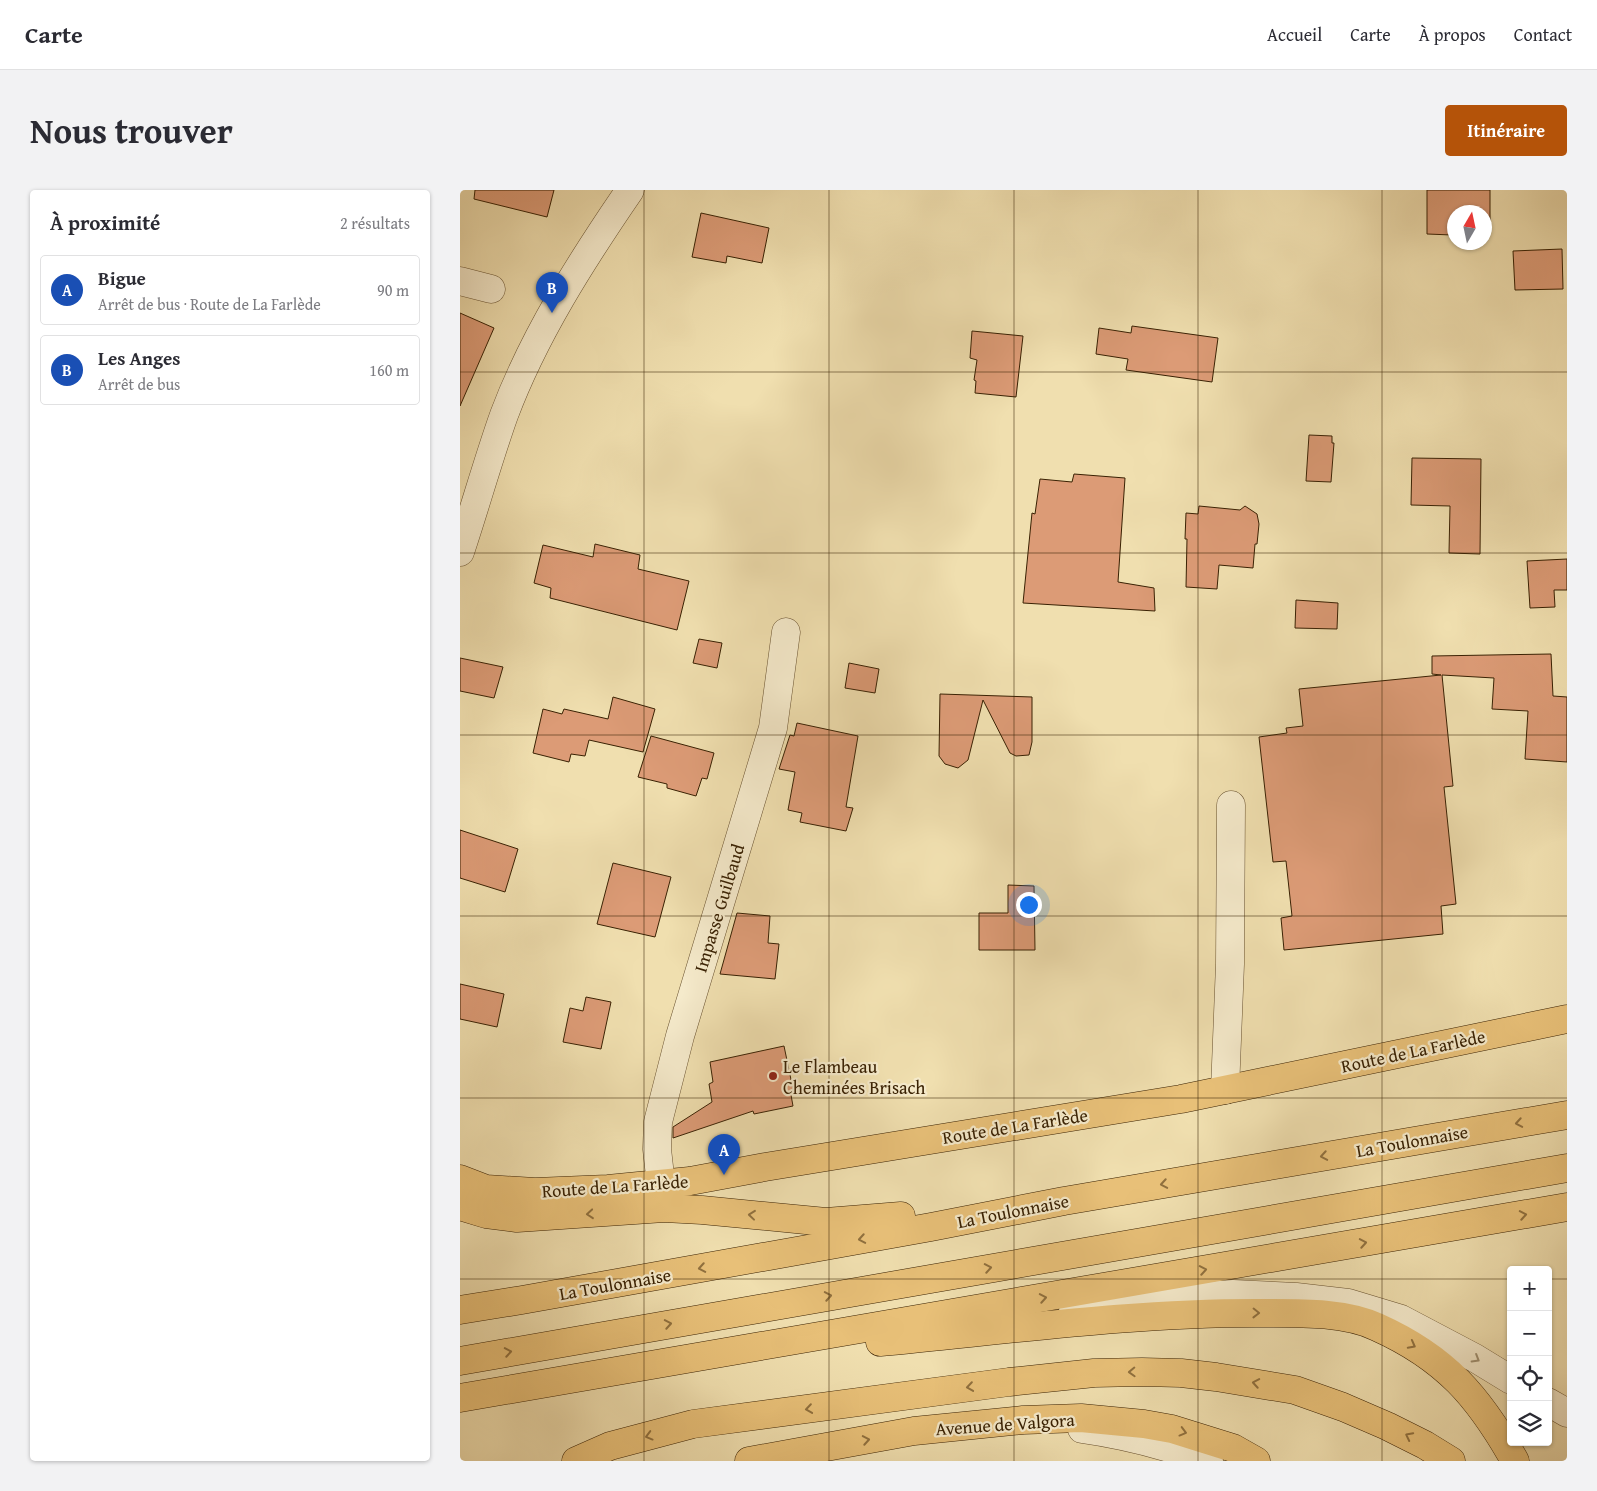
<!DOCTYPE html>
<html lang="fr">
<head>
<meta charset="utf-8">
<style>
	:root { --surface:#fff; --page:#f2f2f3; --text:#2b2b33; --muted:#7c7c81; --line:#e1e1e2; --accent:#b45309 }
	body { margin:0; font-family:"Gentium Book Plus",serif; background:var(--page); color:var(--text) }
	.controls { position:absolute; right:15px; bottom:15px; display:grid; overflow:hidden; border-radius:5px; box-shadow:0 1px 4px #0004 }
	.controls button { width:45px; height:45px; display:grid; place-items:center; padding:0; border:0; border-bottom:1px solid var(--line); background:var(--surface); color:var(--text); font:25px sans-serif }
	.compass { position:absolute; left:987px; top:15px; width:45px; height:45px; border-radius:50%; background:var(--surface); box-shadow:0 1px 4px #0004; rotate:9deg }
	.you { position:absolute; left:568px; top:714px; width:18px; height:18px; margin:-12px; border:4px solid #fff; border-radius:50%; background:#1a73e8; box-shadow:0 0 0 8px #1a73e833 }
	.badge { display:grid; place-items:center; width:32px; height:32px; border-radius:50%; background:var(--accent); color:#fff; font-size:16px; font-weight:700 }
	.pin { position:absolute; translate:-50% -41px; filter:drop-shadow(0 1px 2px #0008) }
	.pin::after { content:''; position:absolute; top:26px; width:18px; height:15px; background:inherit; clip-path:polygon(0 0,100% 0,50% 100%) }
	.list { margin:0; padding:0; list-style:none }
	h2 { display:flex; justify-content:space-between; align-items:center; height:65px; margin:0; padding:0 20px; font-size:21px }
	h2 small { font-size:16px; font-weight:400; color:var(--muted) }
	.list li { display:grid; grid-template-columns:32px 1fr auto; gap:15px; align-items:center; box-sizing:border-box; height:70px; margin:0 10px 10px; padding:0 10px; border:1px solid var(--line); border-radius:5px }
	.list b { display:block; font-size:19px; white-space:nowrap }
	.list p { margin:0; font-size:16px; white-space:nowrap; color:var(--muted) }
	.list em { font-size:16px; font-style:normal; color:var(--muted) }
	.icon { flex:none; width:28px; height:28px; fill:none; stroke:currentColor; stroke-width:2; stroke-linecap:round; stroke-linejoin:round }
	.map { position:relative; flex:none; width:1107px; height:1271px; overflow:hidden; border-radius:5px }
	header { display:flex; align-items:center; gap:30px; box-sizing:border-box; height:70px; padding:0 25px; background:var(--surface); border-bottom:1px solid var(--line) }
	header strong { font-size:24px }
	nav { display:flex; gap:28px; margin-inline-start:auto; font-size:18px }
	.intro { display:flex; align-items:center; justify-content:space-between; box-sizing:border-box; height:120px; padding:0 30px }
	h1 { margin:0; font-size:35px }
	.button { padding:12px 22px; border-radius:5px; background:var(--accent); color:#fff; font-size:18px; font-weight:700 }
	main { display:flex; gap:30px; padding:0 30px }
	aside { flex:1; background:var(--surface); border-radius:5px; box-shadow:0 1px 4px #0004 }
	.map>svg:first-child { display:block }
</style>
</head>
<body>
<header>
<strong>Carte</strong>
<nav><a>Accueil</a><a>Carte</a><a>À propos</a><a>Contact</a></nav>
</header>
<div class="intro"><h1>Nous trouver</h1><a class="button">Itinéraire</a></div>
<main>
<aside>
<h2>À proximité<small>2 résultats</small></h2>
<ul class="list">
<li><span class="badge" style="background:#1a4fb4">A</span><div><b>Bigue</b><p>Arrêt de bus · Route de La Farlède</p></div><em>90 m</em></li>
<li><span class="badge" style="background:#1a4fb4">B</span><div><b>Les Anges</b><p>Arrêt de bus</p></div><em>160 m</em></li>
</ul>
</aside>
<div class="map">
<svg width="1107" height="1271" viewBox="0 0 1107 1271">
	<rect width="100%" height="100%" fill="#f0dfaf"/>
	<filter id="stains"><feTurbulence type="fractalNoise" baseFrequency=".004" numOctaves="4"/><feColorMatrix values="0 0 0 0 .2 0 0 0 0 .09 0 0 0 0 .02 0 0 0 .5 -.17"/></filter>
	<radialGradient id="worn" r=".72"><stop offset=".6" stop-color="#630" stop-opacity="0"/><stop offset="1" stop-color="#630" stop-opacity=".3"/></radialGradient>
	<g fill="#dc9b76" stroke="#392103">
		<path d="M15,0h79l-7,27 -73,-18z"/>
		<path d="M967,0h63v32h-6v-10h-30v12h-3l1,11 -25,-1z"/>
		<path d="M241,23l68,15 -7,35 -35,-7 -1,7 -34,-6z"/>
		<path d="M1102,59l1,40 -48,1 -2,-39z"/>
		<path d="M0,123l34,15 -34,78z"/>
		<path d="M672,136l86,12 -6,44 -86,-12 2,-11 -32,-5 3,-26 32,5z"/>
		<path d="M512,141l51,5 -7,61 -41,-4 1,-12 -2,-1 3,-20 -7,-2z"/>
		<path d="M849,245l23,1v7h2l-3,39 -25,-1z"/>
		<path d="M952,268l69,1 -1,95 -31,-1 1,-47 -39,-1z"/>
		<path d="M614,284l51,4 -7,104 36,6 1,23 -132,-8 9,-90 3,1 5,-35 32,3z"/>
		<path d="M739,316l41,4 5,-4 12,8 2,10 -2,20h-2l-2,24 -34,-3 -2,24 -31,-2 1,-48h-2l1,-26 12,1z"/>
		<path d="M135,354l45,11 -2,14 51,12 -12,49 -127,-32 1,-10 -17,-5 9,-38 50,12z"/>
		<path d="M1107,369v31h-13l1,17 -25,1 -3,-47z"/>
		<path d="M836,410l42,3 -1,26 -42,-1z"/>
		<path d="M239,449l23,4 -5,25 -24,-5z"/>
		<path d="M1091,464l2,42 14,1v65l-42,-3 3,-48 -36,-2 2,-31 -52,-3 11,111 -9,1 12,117 -15,2 2,28 -159,16 -3,-32 11,-2 -6,-55 -13,1 -14,-125 28,-4 -1,-5 17,-2 -4,-37 142,-14 -9,-1v-18z"/>
		<path d="M0,468l43,9 -9,31 -34,-7z"/>
		<path d="M389,473l30,6 -4,24 -30,-5z"/>
		<path d="M480,504l92,3v45l-3,13 -13,1 -6,-3 -27,-53 -15,60 -10,8 -13,-4 -6,-8z"/>
		<path d="M153,507l42,12 -12,43 -54,-12 -4,16 -14,-2 -2,8 -36,-9 10,-44 19,5 2,-5 44,10z"/>
		<path d="M337,533l61,13 -12,71 7,1 -7,23 -46,-9 2,-9 -14,-3 7,-38 -16,-3 11,-34 4,1z"/>
		<path d="M191,546l63,17 -7,26 -5,-1 -6,18 -29,-8v-4l-29,-7z"/>
		<path d="M0,640l58,19 -13,43 -45,-14z"/>
		<path d="M153,673l58,14 -16,60 -58,-13z"/>
		<path d="M548,695l26,1 1,64h-56v-37h29z"/>
		<path d="M277,723l33,3 -2,27 11,1 -4,35 -55,-5z"/>
		<path d="M0,794l44,10 -7,33 -37,-8z"/>
		<path d="M126,807l25,5 -10,47 -38,-7 7,-34 13,3z"/>
		<path d="M324,856l10,48 -3,1 2,11 -39,8 -1,-3 -80,27v-11l39,-25 -3,-18 4,-2 -3,-20z"/>
	</g>
	<g fill="none" stroke-linecap="round" stroke-linejoin="round">
		<defs>
			<g id="minor">
				<path d="M0,91l31,8"/>
				<path d="M0,362c15,-45 28,-92 44,-137 30,-80 78,-155 126,-225"/>
				<path d="M765,900l5,-126 1,-159"/>
				<path d="M201,995l-4,-36 1,-27 22,-86 93,-308 13,-96"/>
				<path d="M613,1121l81,-12 79,-5 63,3 52,6 53,16 74,39 36,22"/>
				<path d="M1088,1212l19,11"/>
				<path d="M622,1239c43,6 85,17 127,32"/>
			</g>
			<g id="major">
				<path d="M0,989l26,10 49,3 73,-3 82,-8 75,-14 416,-68 386,-80"/>
				<path d="M116,1271l34,-15 83,-22 316,-42 85,-9 48,-1 39,1 35,4 79,13 48,17 44,19 38,19 26,16"/>
				<path d="M289,1271l165,-30 109,-11 58,-2 63,6 28,5 61,19 23,13"/>
			</g>
			<g id="highway">
				<path d="M0,1016l26,8 31,4 147,-10 38,2 124,12 75,-6"/>
				<path d="M0,1120l62,-10 409,-73 133,-26 503,-86"/>
				<path d="M420,1152c128,-12 256,-30 385,-29 35,0 80,-1 112,14 69,31 102,70 138,134"/>
				<path d="M0,1171l1107,-193"/>
				<path d="M0,1208l1107,-191"/>
			</g>
		</defs>
		<use href="#minor" stroke="#67502e" stroke-width="29"/>
		<use href="#major" stroke="#392103" stroke-width="29"/>
		<use href="#highway" stroke="#392103" stroke-width="29"/>
		<use href="#minor" stroke="#f5eacb" stroke-width="28"/>
		<use href="#major" stroke="#e8c078" stroke-width="28"/>
		<use href="#highway" stroke="#e8c078" stroke-width="28"/>
	</g>
	<defs><path id="oneway-chevron" d="M-2-3.5L2.5 0L-2 3.5" fill="none" stroke-width="1.6" stroke-linecap="round" stroke-linejoin="round" transform="scale(1.25)"/></defs>
	<g stroke="#90703e">
		<use href="#oneway-chevron" transform="translate(1059 933) rotate(170)"/>
		<use href="#oneway-chevron" transform="translate(864 966) rotate(170)"/>
		<use href="#oneway-chevron" transform="translate(704 994) rotate(170)"/>
		<use href="#oneway-chevron" transform="translate(130 1024) rotate(175)"/>
		<use href="#oneway-chevron" transform="translate(292 1025) rotate(-174)"/>
		<use href="#oneway-chevron" transform="translate(1063 1025) rotate(-10)"/>
		<use href="#oneway-chevron" transform="translate(402 1049) rotate(170)"/>
		<use href="#oneway-chevron" transform="translate(903 1053) rotate(-10)"/>
		<use href="#oneway-chevron" transform="translate(242 1078) rotate(170)"/>
		<use href="#oneway-chevron" transform="translate(528 1078) rotate(-10)"/>
		<use href="#oneway-chevron" transform="translate(743 1080) rotate(-10)"/>
		<use href="#oneway-chevron" transform="translate(368 1106) rotate(-10)"/>
		<use href="#oneway-chevron" transform="translate(583 1108) rotate(-10)"/>
		<use href="#oneway-chevron" transform="translate(796 1123) rotate(1)"/>
		<use href="#oneway-chevron" transform="translate(208 1134) rotate(-10)"/>
		<use href="#oneway-chevron" transform="translate(952 1155) rotate(28)"/>
		<use href="#oneway-chevron" transform="translate(48 1162) rotate(-10)"/>
		<use href="#oneway-chevron" transform="translate(672 1182) rotate(178)"/>
		<use href="#oneway-chevron" transform="translate(796 1193) rotate(-170)"/>
		<use href="#oneway-chevron" transform="translate(510 1197) rotate(172)"/>
		<use href="#oneway-chevron" transform="translate(349 1219) rotate(172)"/>
		<use href="#oneway-chevron" transform="translate(723 1242) rotate(15)"/>
		<use href="#oneway-chevron" transform="translate(189 1246) rotate(165)"/>
		<use href="#oneway-chevron" transform="translate(949 1246) rotate(-153)"/>
		<use href="#oneway-chevron" transform="translate(406 1250) rotate(-10)"/>
	</g>
	<use stroke="#a09071" href="#oneway-chevron" transform="translate(1016 1169) rotate(31)"/>
	<path fill="none" stroke="#392103" stroke-width="1" stroke-opacity="0.55" d="M184,0v1271M369,0v1271M554,0v1271M738,0v1271M922,0v1271M0,182h1107M0,363h1107M0,545h1107M0,726h1107M0,908h1107M0,1089h1051M1088,1089h19"/>
	<circle fill="#8f2418" stroke="#f5eacb" stroke-width="2" cx="313" cy="886" r="5"/>
	<g text-anchor="middle" dominant-baseline="central" stroke-width="4.5" stroke-linejoin="round" paint-order="stroke">
		<g font-size="18" fill="#392103" stroke="#f5eacb">
			<text transform="translate(259 718) rotate(-73)">Impasse Guilbaud</text>
			<text transform="translate(953 861) rotate(-12)">Route de La Farlède</text>
			<text transform="translate(555 936) rotate(-9)">Route de La Farlède</text>
			<text transform="translate(952 951) rotate(-10)">La Toulonnaise</text>
			<text transform="translate(155 996) rotate(-4)">Route de La Farlède</text>
			<text transform="translate(553 1021) rotate(-11)">La Toulonnaise</text>
			<text transform="translate(155 1094) rotate(-10)">La Toulonnaise</text>
			<text transform="translate(545 1234) rotate(-4)">Avenue de Valgora</text>
		</g>
		<g font-size="18" fill="#392103" stroke="#f5eacb" text-anchor="start">
			<text x="323" y="876">Le Flambeau<tspan x="323" dy="21">Cheminées Brisach</tspan></text>
		</g>
	</g>
	<rect width="100%" height="100%" filter="url(#stains)"/>
	<rect width="100%" height="100%" fill="url(#worn)"/>
</svg>
<div class="controls">
<button>+</button>
<button>−</button>
<button><svg class="icon" aria-label="locate" viewBox="0 0 24 24"><circle cx="12" cy="12" r="6"/><path d="M12 2v4M12 18v4M2 12h4M18 12h4"/></svg></button>
<button><svg class="icon" aria-label="layers" viewBox="0 0 24 24"><path d="M12 4l9 5-9 5-9-5zM3 14l9 5 9-5"/></svg></button>
</div>
<svg class="compass" viewBox="-18 -18 36 36"><path d="M0-13l5 13h-10z" fill="#e53935"/><path d="M0 13l5-13h-10z" fill="#7c7c81"/></svg>
<div class="you"></div>
<div class="pin badge" style="left:264px;top:985px;background:#1a4fb4">A</div>
<div class="pin badge" style="left:92px;top:123px;background:#1a4fb4">B</div>
</div>
</main>
</body>
</html>
